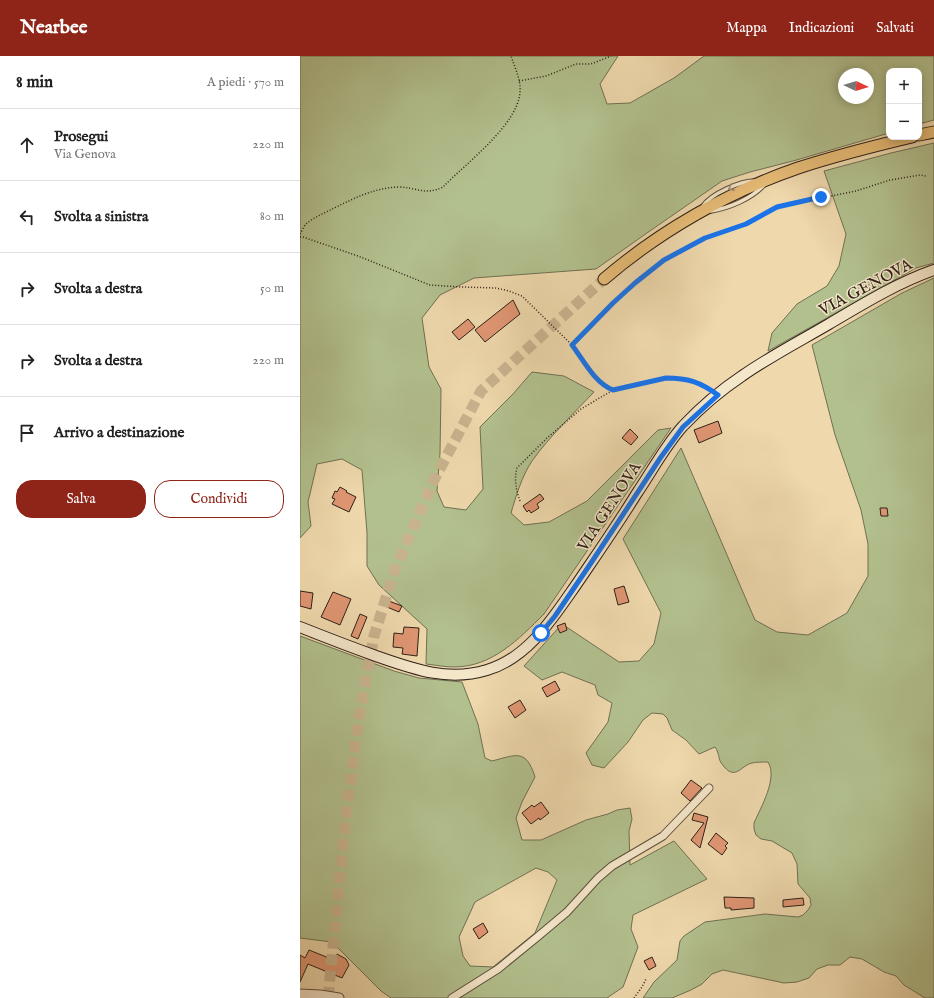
<!DOCTYPE html>
<html lang="it">
<head>
<meta charset="utf-8">
<style>
	:root { --surface:#fff; --page:#f2f2f2; --text:#222; --muted:#767676; --line:#e0e0e0; --accent:#8f2418 }
	body { margin:0; font-family:"IM FELL English",serif; background:var(--page); color:var(--text) }
	.controls { position:absolute; right:12px; top:12px; display:grid; overflow:hidden; border-radius:8px; box-shadow:0 2px 10px #0003 }
	.controls button { width:36px; height:36px; display:grid; place-items:center; padding:0; border:0; border-bottom:1px solid var(--line); background:var(--surface); color:var(--text); font:20px sans-serif }
	.compass { position:absolute; left:538px; top:12px; width:36px; height:36px; border-radius:50%; background:var(--surface); box-shadow:0 2px 10px #0003; rotate:94deg }
	.stop { position:absolute; width:12px; height:12px; margin:-9px; border:3px solid #1a73e8; border-radius:50%; background:#fff }
	.stop.end { background:#1a73e8; border-color:#fff; box-shadow:0 1px 4px #0008 }
	.list { margin:0; padding:0; list-style:none }
	h2 { display:flex; justify-content:space-between; align-items:center; height:52px; margin:0; padding:0 16px; font-size:17px }
	h2 small { font-size:13px; font-weight:400; color:var(--muted) }
	.list li { display:grid; grid-template-columns:26px 1fr auto; gap:12px; align-items:center; box-sizing:border-box; height:72px; padding:0 16px; border-top:1px solid var(--line) }
	.list b { display:block; font-size:15px; white-space:nowrap }
	.list p { margin:0; font-size:13px; white-space:nowrap; color:var(--muted) }
	.list em { font-size:13px; font-style:normal; color:var(--muted) }
	.actions { display:flex; gap:8px; padding:12px 16px }
	.actions a { flex:1; padding:9px 0; border:1px solid var(--accent); border-radius:16px; text-align:center; font-size:14px; color:var(--accent) }
	.actions .main { background:var(--accent); color:#fff }
	.icon { flex:none; width:22px; height:22px; fill:none; stroke:currentColor; stroke-width:2; stroke-linecap:round; stroke-linejoin:round }
	.map { position:relative; flex:none; width:634px; height:942px; overflow:hidden }
	header { display:flex; align-items:center; gap:24px; box-sizing:border-box; height:56px; padding:0 20px; background:var(--accent); color:#fff }
	header strong { font-size:19px }
	nav { display:flex; gap:22px; margin-inline-start:auto; font-size:14px }
	main { display:flex }
	aside { flex:1; background:var(--surface) }
	.map>svg:first-child { display:block }
</style>
</head>
<body>
<header>
<strong>Nearbee</strong>
<nav><a>Mappa</a><a>Indicazioni</a><a>Salvati</a></nav>
</header>
<main>
<aside>
<h2>8 min<small>A piedi · 570 m</small></h2>
<ul class="list">
<li><svg class="icon" aria-label="ahead" viewBox="0 0 24 24"><path d="M12 20V5M6 11l6-6 6 6"/></svg><div><b>Prosegui</b><p>Via Genova</p></div><em>220 m</em></li>
<li><svg class="icon" aria-label="left" viewBox="0 0 24 24"><path d="M17 20v-9H6M10 6l-5 5 5 5"/></svg><div><b>Svolta a sinistra</b></div><em>80 m</em></li>
<li><svg class="icon" aria-label="right" viewBox="0 0 24 24"><path d="M7 20v-9h11M14 6l5 5-5 5"/></svg><div><b>Svolta a destra</b></div><em>50 m</em></li>
<li><svg class="icon" aria-label="right" viewBox="0 0 24 24"><path d="M7 20v-9h11M14 6l5 5-5 5"/></svg><div><b>Svolta a destra</b></div><em>220 m</em></li>
<li><svg class="icon" aria-label="arrive" viewBox="0 0 24 24"><path d="M6 21V4h12l-3 4 3 4H6"/></svg><div><b>Arrivo a destinazione</b></div></li>
</ul>
<div class="actions"><a class="main">Salva</a><a>Condividi</a></div>
</aside>
<div class="map">
<svg width="634" height="942" viewBox="0 0 634 942">
	<rect width="100%" height="100%" fill="#eed8ac"/>
	<filter id="stains"><feTurbulence type="fractalNoise" baseFrequency=".005" numOctaves="4"/><feColorMatrix values="0 0 0 0 .2 0 0 0 0 .09 0 0 0 0 .02 0 0 0 .5 -.17"/></filter>
	<radialGradient id="worn" r=".72"><stop offset=".6" stop-color="#630" stop-opacity="0"/><stop offset="1" stop-color="#630" stop-opacity=".3"/></radialGradient>
	<g fill="#b2c08e" stroke="#707053" fill-rule="evenodd">
		<path d="M0,0h318l-18,28 7,20 23,-1 44,-25 30,-22h230v64l-15,4v-53h-30v62l-96,28 -43,11 -28,9 -75,52 -51,36 -122,9 -34,17 -18,23 7,49 12,22 -1,64 -3,38 7,16 22,3 17,-21 -3,-62 33,-33 19,-22 32,4 30,16c-21,22 -44,44 -62,69 -10,15 -16,35 -21,52l13,12 25,-3 38,-21 71,-71 13,-2 -127,186c-25,25 -52,53 -90,53 -9,0 -19,-2 -28,-3l1,-35 -48,-44 -12,-19v-33l-5,-63 -20,-11 -25,5 -9,38 3,24 -11,12zM544,18h24v24h-24z"/>
		<path d="M634,87v120l-18,5 -148,83 4,-18 25,-29 30,-18 12,-20 7,-32 -22,-63 67,-18z"/>
		<path d="M634,222v720h-9l-21,-13 -8,-9 -12,-4 -22,-13 -12,-2 -10,8h-12l-11,4 -8,9 -12,4 -13,1 -61,-13 -11,4 -10,10 -11,6 -19,8h-29l11,-16 23,-22 3,-19 4,-5 21,-14 60,-8 33,3 5,-2 5,-5 3,-5 -1,-7 -12,-14 -1,-20 -5,-11 -20,-12 -11,-2 -5,-4 -2,-6v-6c7,-16 24,-45 14,-61 -6,0 -11,0 -16,1 -12,3 -17,19 -30,1 -4,-4 -2,-10 -7,-17l-16,7 -13,-14 -14,-10 -5,-12 -4,-4 -11,-1 -9,7 -15,22 -24,26 -12,-3 -6,-12 22,-31 4,-19 -14,-8 -3,-10 -33,-13 -20,8 -18,-14 38,-42 57,38 20,-1 15,-17 7,-31 -38,-74 58,-91 74,172 22,12 31,3 39,-22 21,-37v-32l-7,-34 -26,-75 -23,-90 90,-52z"/>
		<path d="M0,580l94,35 25,7 43,4 16,42 7,34 7,3c24,-6 34,-13 43,16l-13,25 -6,16 6,22h19l45,-20 22,-6 9,-4 13,-2 2,11 -3,12 1,34 44,-24 33,38 -74,36 -2,14 7,18 -15,40 -16,11h-216l-10,-7 -49,-49 -32,-4zM236,812l12,4 9,8 -22,53 -42,34 -23,-1 -7,-10 -4,-19 16,-35z"/>
	</g>
	<g fill="#e09673" stroke="#2e2018">
		<path d="M213,244l7,14 -35,28 -10,-12z"/>
		<path d="M168,263l7,8 -16,13 -7,-8z"/>
		<path d="M418,365l4,12 -23,10 -5,-13z"/>
		<path d="M330,373l8,8 -7,8 -9,-7z"/>
		<path d="M40,431l7,4 -1,1 10,5 -7,15 -17,-8 3,-5 -3,-1 3,-7 2,1z"/>
		<path d="M240,438l4,5 -7,5 2,4 -8,5 -2,-3 -2,2 -4,-6z"/>
		<path d="M580,452h7l1,8h-7z"/>
		<path d="M324,530l5,16 -11,3 -4,-16z"/>
		<path d="M0,535l13,2 -2,16 -11,-3z"/>
		<path d="M33,536l18,7 -11,26 -19,-8z"/>
		<path d="M89,545l13,5 -3,6 -12,-5z"/>
		<path d="M60,558l7,3 -9,22 -7,-3z"/>
		<path d="M265,567l2,7 -7,3 -3,-7z"/>
		<path d="M104,571l15,1 -2,28 -15,-2 1,-6 -10,-1 1,-14 9,1z"/>
		<path d="M255,625l5,9 -13,7 -5,-9z"/>
		<path d="M220,644l6,10 -11,8 -7,-11z"/>
		<path d="M391,724l11,8 -12,13 -9,-8z"/>
		<path d="M241,746l8,11 -9,7 -1,-2 -8,6 -9,-11 10,-8 2,2z"/>
		<path d="M394,757l14,4 -8,31 -9,-8 13,-17 -12,-3z"/>
		<path d="M416,777l12,10 -3,3 2,2 -5,7 -14,-11z"/>
		<path d="M424,841l30,1v10l-23,2v-2h-6z"/>
		<path d="M503,842l1,7 -21,2v-7z"/>
		<path d="M183,867l5,9 -9,7 -6,-10z"/>
		<path d="M9,894l25,10 3,-6 9,5 3,6 -7,13 -34,-14 -8,18v-27l5,3z"/>
		<path d="M352,901l4,9 -7,4 -5,-9z"/>
	</g>
	<g fill="none" stroke-linecap="round" stroke-linejoin="round">
		<path stroke="#c8b38e" stroke-width="11" stroke-dasharray="11 5.5" stroke-linecap="butt" d="M28,942l17,-174 13,-100 16,-88 20,-64 40,-92 47,-89 123,-112"/>
		<defs>
			<g id="service">
				<path d="M403,150c8,-12 37,-25 52,-25"/>
				<path d="M411,155c18,-3 40,-12 53,-26"/>
			</g>
			<path id="minor" d="M152,942l46,-29 38,-31 31,-26 31,-34 14,-12 51,-30 46,-48"/>
			<path id="tertiary" d="M0,938l20,1 19,3"/>
			<path id="secondary" d="M0,571c25,10 51,20 76,29 37,13 72,26 111,14 41,-12 66,-52 89,-85 21,-31 42,-61 61,-92 15,-22 28,-47 46,-67 17,-18 38,-36 59,-50 27,-19 58,-35 87,-52 34,-20 68,-41 105,-54"/>
			<g id="trunk">
				<path d="M619,79l15,-3"/>
				<path d="M304,223c56,-48 124,-87 194,-111 37,-12 76,-22 114,-31"/>
			</g>
		</defs>
		<use href="#service" stroke="#5e4e3d" stroke-width="5.5"/>
		<use href="#minor" stroke="#5e4e3d" stroke-width="9"/>
		<use href="#tertiary" stroke="#5e4e3d" stroke-width="11"/>
		<use href="#secondary" stroke="#2e2018" stroke-width="12"/>
		<use href="#trunk" stroke="#2e2018" stroke-width="13"/>
		<g stroke="#2e2018" stroke-width="1.5" stroke-dasharray="1 2" stroke-linecap="butt">
			<path d="M219,25l27,-5 30,-12h15l20,-8"/>
			<path d="M0,178c2,-3 4,-8 6,-10 8,-7 19,-11 28,-16 21,-10 40,-20 64,-21 18,0 27,9 45,0 22,-23 75,-62 77,-95 1,-12 -5,-24 -9,-36"/>
			<path d="M0,181h3l55,19 72,29 32,2 34,1 13,3 13,5 50,49 24,33 10,9 7,3 53,-12c16,0 30,2 43,11"/>
			<path d="M272,289l41,-42 22,-20 30,-23 40,-22 41,-14 31,-17 79,-16 34,-11 30,-5 6,1"/>
			<path d="M220,445c-4,-11 -6,-22 -3,-33l30,-30 34,-29 32,-19"/>
			<path d="M334,942l8,-11 4,-8"/>
		</g>
		<use href="#service" stroke="#f4e6c9" stroke-width="3.5"/>
		<use href="#minor" stroke="#f4e6c9" stroke-width="7"/>
		<use href="#tertiary" stroke="#f4e6c9" stroke-width="9"/>
		<use href="#secondary" stroke="#f4e6c9" stroke-width="10"/>
		<use href="#trunk" stroke="#e7bc76" stroke-width="11"/>
	</g>
	<defs><path id="oneway-chevron" d="M-2-3.5L2.5 0L-2 3.5" fill="none" stroke-width="1.6" stroke-linecap="round" stroke-linejoin="round"/></defs>
	<use stroke="#9b8d79" href="#oneway-chevron" transform="translate(431 132) rotate(153)"/>
	<g fill="none" stroke-linecap="round" stroke-linejoin="round">
		<path stroke="#1a73e8" stroke-width="5" d="M241,577l14,-17 36,-53 70,-106 22,-30 35,-32c-18,-13 -30,-17 -52,-17l-53,12c-19,-8 -29,-29 -41,-45l41,-42 22,-20 29,-23 41,-22 41,-14 31,-17 44,-10"/>
	</g>
	<g text-anchor="middle" dominant-baseline="central" stroke-width="3" stroke-linejoin="round" paint-order="stroke">
		<g font-size="16" fill="#2e2018" stroke="#f4e6c9">
			<text transform="translate(566 232) rotate(-28)">VIA GENOVA</text>
			<text transform="translate(310 451) rotate(-57)">VIA GENOVA</text>
		</g>
	</g>
	<rect width="100%" height="100%" filter="url(#stains)"/>
	<rect width="100%" height="100%" fill="url(#worn)"/>
</svg>
<div class="controls">
<button>+</button>
<button>−</button>
</div>
<svg class="compass" viewBox="-18 -18 36 36"><path d="M0-13l5 13h-10z" fill="#e53935"/><path d="M0 13l5-13h-10z" fill="#767676"/></svg>
<div class="stop" style="left:241px;top:577px"></div>
<div class="stop end" style="left:521px;top:141px"></div>
</div>
</main>
</body>
</html>
